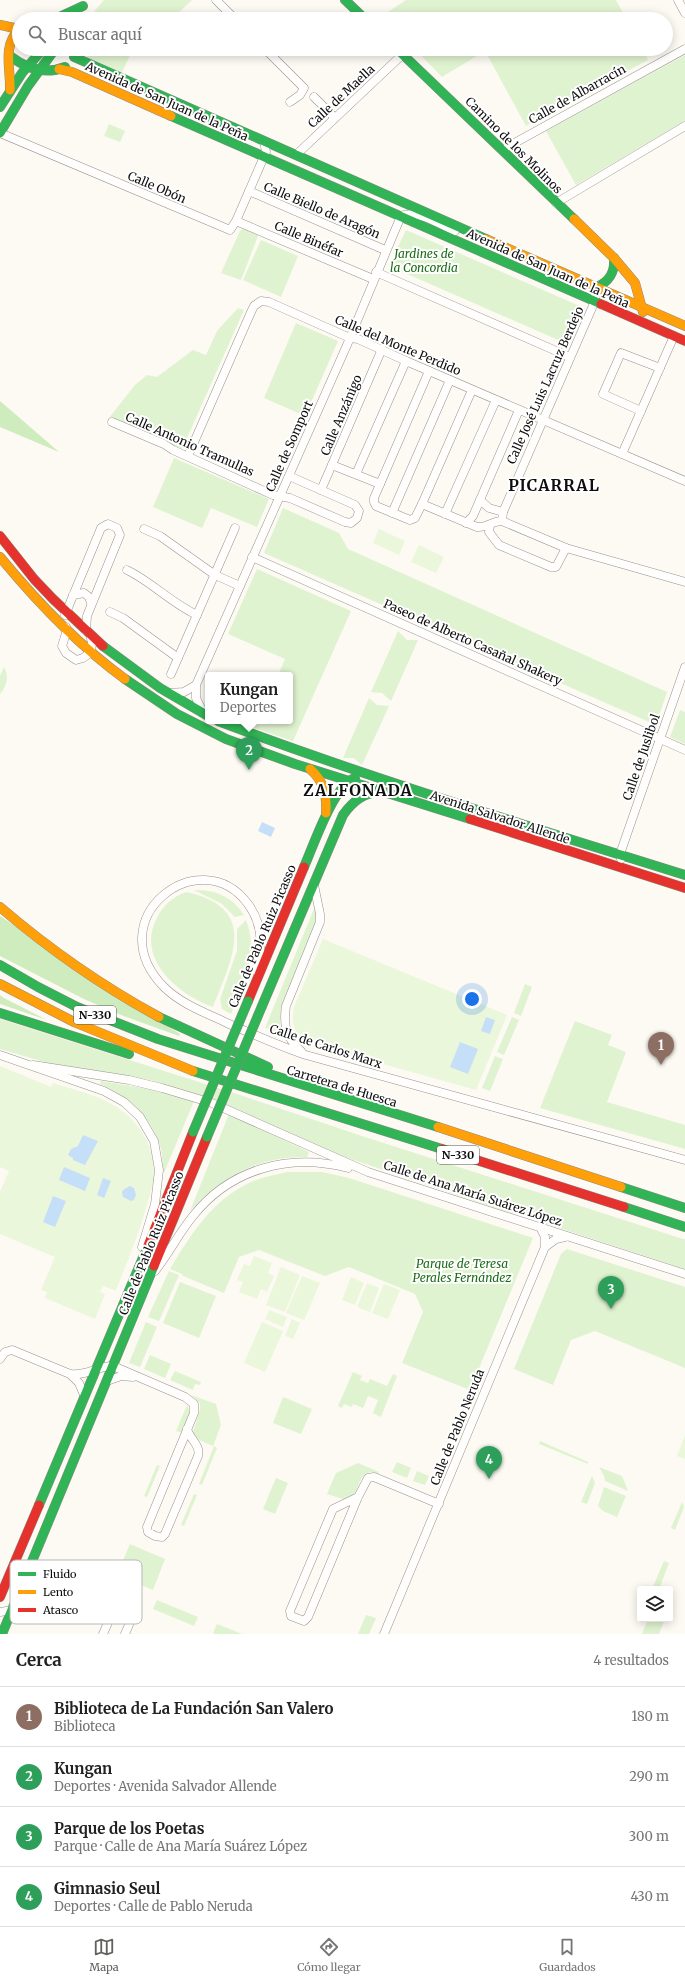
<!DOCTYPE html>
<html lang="es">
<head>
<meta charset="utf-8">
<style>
	:root { --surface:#fff; --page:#f2f2f2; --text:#222; --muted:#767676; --line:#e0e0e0; --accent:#61615e }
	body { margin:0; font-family:Merriweather,serif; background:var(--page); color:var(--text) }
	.controls { position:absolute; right:12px; bottom:12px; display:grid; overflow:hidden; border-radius:4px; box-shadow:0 2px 10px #0003 }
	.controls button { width:36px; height:36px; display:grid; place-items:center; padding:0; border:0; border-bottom:1px solid var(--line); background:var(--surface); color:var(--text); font:20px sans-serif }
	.you { position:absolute; left:472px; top:999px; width:14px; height:14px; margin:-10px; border:3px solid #fff; border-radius:50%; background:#1a73e8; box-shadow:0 0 0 6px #1a73e833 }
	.badge { display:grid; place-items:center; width:26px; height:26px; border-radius:50%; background:var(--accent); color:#fff; font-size:13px; font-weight:700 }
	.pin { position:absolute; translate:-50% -33px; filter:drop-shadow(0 1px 2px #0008) }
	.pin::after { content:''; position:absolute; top:21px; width:14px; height:12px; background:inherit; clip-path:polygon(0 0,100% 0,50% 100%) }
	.popup { position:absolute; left:205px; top:672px; width:88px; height:52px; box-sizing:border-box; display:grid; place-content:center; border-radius:4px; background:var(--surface); filter:drop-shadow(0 1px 3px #0005); font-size:13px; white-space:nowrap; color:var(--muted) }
	.popup b { font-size:15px; color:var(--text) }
	.popup::after { content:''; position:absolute; left:50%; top:100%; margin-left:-8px; border:8px solid transparent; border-top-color:var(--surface) }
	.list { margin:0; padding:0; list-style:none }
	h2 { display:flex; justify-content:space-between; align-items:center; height:52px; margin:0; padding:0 16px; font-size:17px }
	h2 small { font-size:13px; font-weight:400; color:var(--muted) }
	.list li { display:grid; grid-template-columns:26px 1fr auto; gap:12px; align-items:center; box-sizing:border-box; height:60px; padding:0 16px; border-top:1px solid var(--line) }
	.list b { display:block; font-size:15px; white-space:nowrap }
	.list p { margin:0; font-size:13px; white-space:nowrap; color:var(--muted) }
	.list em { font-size:13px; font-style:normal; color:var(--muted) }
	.icon { flex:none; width:22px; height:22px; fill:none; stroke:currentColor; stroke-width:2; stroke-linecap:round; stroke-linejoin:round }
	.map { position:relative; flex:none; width:685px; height:1634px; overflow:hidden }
	.search { position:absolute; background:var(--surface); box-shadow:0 2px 10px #0003; left:12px; right:12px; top:12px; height:44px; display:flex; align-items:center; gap:10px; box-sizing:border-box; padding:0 14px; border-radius:22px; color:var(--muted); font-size:15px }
	.sheet { height:292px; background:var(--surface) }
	nav { display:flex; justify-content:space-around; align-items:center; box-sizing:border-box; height:56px; border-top:1px solid var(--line); background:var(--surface); font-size:11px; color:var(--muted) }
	nav a { display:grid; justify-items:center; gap:2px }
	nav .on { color:var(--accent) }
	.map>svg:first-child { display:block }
</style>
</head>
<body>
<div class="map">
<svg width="685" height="1634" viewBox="0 0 685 1634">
	<rect width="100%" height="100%" fill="#fcfaf2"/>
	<g fill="#e0f3d0">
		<path d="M104,0h88l-20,19h-84z"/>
		<path d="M406,0h210l10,19h-241l-3,-3z"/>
		<path d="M82,49h51l-12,25 -33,-16z"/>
		<path d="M415,49h228l5,11 -122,66 -41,-75 -43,26z"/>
		<path d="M685,55v66l-109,64 -30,-54z"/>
		<path d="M109,124l16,7 -5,11 -16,-6z"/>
		<path d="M247,225l13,6 -19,49 -20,-7 19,-42z"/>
		<path d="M406,230l176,77 -14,35 -3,1 -176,-77z"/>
		<path d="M261,240l37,16 -17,41 -38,-17z"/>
		<path d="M238,308l6,2 -62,139 -73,-31 26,-33 12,-10 10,2 36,-27 13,5 11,-24z"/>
		<path d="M296,323l42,18 -33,75 -41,-18z"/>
		<path d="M174,458l95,41 -12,28 -46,-19 -9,20 -49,-21z"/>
		<path d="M283,508l56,25 9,16 319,143 -11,33 -392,-172z"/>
		<path d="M257,569l94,42 -58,130 -39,-13 3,-7h33v-46h-12l7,-16 -57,-25z"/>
		<path d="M398,631l9,9h11l-27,61 -9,-8 -11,-1z"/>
		<path d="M4,667c6,9 2,20 -4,27v-18z"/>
		<path d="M369,698l8,7 12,1 -27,59 -8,-7h-11z"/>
		<path d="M680,710l5,2v32l-15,-7z"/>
		<path d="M194,890c21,-1 39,7 50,25l-9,2 -13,-13z"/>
		<path d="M186,892c74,16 46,66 27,115 -35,-12 -78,-49 -56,-89 6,-13 16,-21 29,-26z"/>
		<path d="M314,909l3,7 -2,8 -34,83 -1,21 -5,4 -10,-4z"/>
		<path d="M246,920c13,31 -3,65 -15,94l-9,-5 -2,-10 17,-48v-22z"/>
		<path d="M525,984l7,3 -11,29 -7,-3z"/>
		<path d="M512,1017l7,3 -15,35 -7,-3z"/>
		<path d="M0,1019l240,76 125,42 318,102h2v30l-147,-48 1,-3 -24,-9 -2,5 -171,-58 -105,-47 -48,-17 -39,-12 -99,-16 -51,-15z"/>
		<path d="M575,1021l37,14 -4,10 18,7 -19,50 78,23v24l-145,-41z"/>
		<path d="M495,1056l8,3 -13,32 -8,-3z"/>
		<path d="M101,1081l47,8 46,12 -30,72c-2,-6 -1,-16 -3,-24 -8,-31 -32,-53 -61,-65z"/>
		<path d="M229,1114l80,38 -2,5c-47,-1 -86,19 -117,54z"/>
		<path d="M287,1172h35l27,6 184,60 -63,152 -68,-27 21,-51 -8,-18 -66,-27 -24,9 -66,-26 -20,7 -15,36 -41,-17 -1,-2 -12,-5c21,-35 42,-69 81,-87 11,-5 24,-7 36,-10z"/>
		<path d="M567,1249l118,38v81l-90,-37 -24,9 -18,45 -39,-16 47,-115z"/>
		<path d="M169,1271l10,4 -20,46 -11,-4z"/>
		<path d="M180,1282l36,14 -17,42 -36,-15z"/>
		<path d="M146,1322l11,5 -17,40 -11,-4z"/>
		<path d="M150,1355l21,9 -6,14 -21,-9z"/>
		<path d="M175,1371l26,11 -1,3 -5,-1 -2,6 -23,-10z"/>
		<path d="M353,1372l9,4 -2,4 8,3 2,-4 17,7 6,-12 4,2 -16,41 -8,-4 5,-13 -10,-4 -5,12 -10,-4 -1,3 -8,-3 -2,4 -4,-2z"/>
		<path d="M191,1395l25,9 5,21 -8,21 -16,-7 -4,-7 7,-23v-6z"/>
		<path d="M283,1397l29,12 -11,25 -28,-11z"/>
		<path d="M187,1405l3,7 -8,21 -6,-2z"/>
		<path d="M540,1441l48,21v2l-49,-20z"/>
		<path d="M214,1446l3,2 -15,37 -3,-1z"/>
		<path d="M397,1462l14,6 -4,10 -15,-6z"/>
		<path d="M358,1463l21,9 -1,2c-17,-7 -18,10 -24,21 -2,2 -5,4 -8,5l-19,-6 9,-21z"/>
		<path d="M157,1465l3,1 -13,31 -3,-1z"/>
		<path d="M599,1467l23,9 6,15 -23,-10 -1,-5z"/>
		<path d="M417,1471l12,5 -4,9 -12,-4z"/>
		<path d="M592,1476l3,7 -8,21 -6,-2z"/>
		<path d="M276,1478l12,5 -13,31 -12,-5z"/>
		<path d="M604,1487l22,9 -9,21 -14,-6 -5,-5z"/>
		<path d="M194,1494l3,1 -13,31 -3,-1z"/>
		<path d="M682,1502l2,5 -9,23 -4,-2z"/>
		<path d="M130,1544l35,15 -12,31 -36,-15z"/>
		<path d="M664,1561l5,2 -10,26h-7z"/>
		<path d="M67,1565l36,14 -4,9 -36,-14z"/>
		<path d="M157,1600l41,17 -4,9 -41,-17z"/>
		<path d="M366,1615l10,3 -7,16h-11z"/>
		<path d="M648,1619h17l-6,15h-17z"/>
		<path d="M217,1624l25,10h-27l-2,-1z"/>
	</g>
	<g fill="#ceecbd">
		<path d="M0,401l59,51 -59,-25z"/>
		<path d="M0,916l180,118 -1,2 -58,-21 -37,-16 -84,-43z"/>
		<path d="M0,995l4,3 43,22 -47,-16z"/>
	</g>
	<g fill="#ebf7da">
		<path d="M379,529l26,12 -6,14 -26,-12z"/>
		<path d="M419,545l25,12 -8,16 -25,-11z"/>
		<path d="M323,939l184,76 -31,75 -168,-47c-15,-8 -17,-21 -14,-36z"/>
		<path d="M0,1066l51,21 2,-4c21,7 46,12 65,25 21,14 36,38 36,63 0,10 -3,21 -6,30 -8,30 -20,59 -32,89h-2l-11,-4 -3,6 5,2 -10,25 -50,-21 2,-6 -6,-2 14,-33 -55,-23v-42l9,-21 -9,-4z"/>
		<path d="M254,1256l18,7 -4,10 6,3 -7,16 -6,-3 -4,10 -18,-7 4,-10 -6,-2 7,-16 6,2z"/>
		<path d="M281,1267l19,8 -15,37 -19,-7z"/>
		<path d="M302,1276l18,7 -16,37 -18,-7z"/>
		<path d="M351,1277l13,6 -9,22 -13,-5z"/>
		<path d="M367,1283l12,5 -9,24 -13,-5z"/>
		<path d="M384,1284l16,6 -12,29 -16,-6z"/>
		<path d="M269,1310l18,7 -4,10 -18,-8z"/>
		<path d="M292,1319l8,4 -7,16 -8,-3z"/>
		<path d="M262,1322l21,9 -18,41 -21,-9z"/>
		<path d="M685,1435v24l-8,-3z"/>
	</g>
	<g fill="#c5dff9">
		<path d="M262,822l13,6 -4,9 -13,-6z"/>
		<path d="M486,1017l9,3 -5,14 -9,-3z"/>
		<path d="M460,1042l18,7 -10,25 -18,-7z"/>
		<path d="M83,1135l15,6 -13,24 -12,-5v-2l-5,-3 3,-6 7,-3z"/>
		<path d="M64,1167l26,11 -5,13 -26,-11z"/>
		<path d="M103,1178l8,3 -7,17 -7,-3z"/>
		<path d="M130,1186l4,2 2,7 -2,5 -3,1 -8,-4 -1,-4 1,-3z"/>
		<path d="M53,1196l13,5 -11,26 -12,-5z"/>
	</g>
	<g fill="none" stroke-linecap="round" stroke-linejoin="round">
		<defs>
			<g id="street">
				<path d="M216,0l19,19"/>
				<path d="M678,0l7,13"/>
				<path d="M265,49l39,39 -4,7 -10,7"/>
				<path d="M314,97l21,21"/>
				<path d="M0,133l230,97 6,-9 30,-69 -2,-11"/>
				<path d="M502,150l183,-101"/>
				<path d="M296,155l107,-101"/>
				<path d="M249,191l136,59"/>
				<path d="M556,203l129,-77"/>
				<path d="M236,221l137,58"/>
				<path d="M376,272l194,85"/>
				<path d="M429,371l-55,127v4l2,4 34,14 5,-2 7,-14 55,23c10,1 15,-6 25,-6l64,27 119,34"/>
				<path d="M641,411l-38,-17 18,-41 39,15"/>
				<path d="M112,422l52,22 9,6 100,45 17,3 55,24 6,1 6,-5 2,-7 -4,-6 -66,-29"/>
				<path d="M622,454l52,-118"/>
				<path d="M188,456l63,-144 3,-6 7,-5 8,1 81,36 8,1 48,22 279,120"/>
				<path d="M332,465l48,19"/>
				<path d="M356,474l50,-113"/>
				<path d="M321,490l61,-141"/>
				<path d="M480,500l9,8 14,4"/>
				<path d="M422,504l50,-114"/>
				<path d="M392,513l58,-133"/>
				<path d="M445,514l51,-114"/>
				<path d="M502,521l1,-9 92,-211v-8l-6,-8"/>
				<path d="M466,523l7,-7 46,-106"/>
				<path d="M490,525l-1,7 10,13 52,22h5l10,-19"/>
				<path d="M144,529l16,7 55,39 25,11"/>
				<path d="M252,557l433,193"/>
				<path d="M127,570c25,12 44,33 70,45"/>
				<path d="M73,595l11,-2 5,4 2,6"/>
				<path d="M110,612l13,6 55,40"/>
				<path d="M65,615l36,-87 7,-4 9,4 3,7 -33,81 -1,15"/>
				<path d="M66,627l1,3 -5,16 4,7 10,7 7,-2 8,-6 1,-9 -2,-9"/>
				<path d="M171,674l64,-146"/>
				<path d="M169,693l15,-1 12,-7"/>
				<path d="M203,712l-7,-14v-13l151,-340 54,-129c16,-7 39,9 54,15"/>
				<path d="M621,859l-1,-5 65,-187"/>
				<path d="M256,971c7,-23 7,-47 -8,-67 -48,-65 -151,15 -84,83 17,17 42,26 63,36 26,11 52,23 79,32l379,105"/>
				<path d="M301,1051c-15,-12 -18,-27 -15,-45l34,-84v-8l-6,-29"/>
				<path d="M0,1055l104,36 20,11 16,15 14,24 5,29 -4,34 -13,43"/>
				<path d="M33,1065l96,15 33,8 50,15 156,69 317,102"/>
				<path d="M545,1247l11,-8 9,-2"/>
				<path d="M155,1271c14,-18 24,-38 38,-55 38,-48 97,-63 155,-48"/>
				<path d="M0,1359l5,-7 7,-2 58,24c18,2 26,-8 43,-8l72,31 9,7v9l-47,114 1,5 7,4 7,1 3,-3 33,-78c3,-11 -8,-16 -11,-27"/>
				<path d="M70,1374l9,9 5,12"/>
				<path d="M107,1381l14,-5 12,1"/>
				<path d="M358,1497l-25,12 -43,102 1,5 13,5 4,-4 50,-120 10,-19 6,-1 65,27"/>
				<path d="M0,1612l12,-2"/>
				<path d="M103,1634l11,-25 5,-3c19,7 12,13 6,28"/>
				<path d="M384,1634l161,-387v-10l-4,-8"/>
			</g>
			<g id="fast">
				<path d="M345,0l20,19"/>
				<path d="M55,19l28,-13"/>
				<path d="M397,49l177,170"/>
				<path d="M10,56c17,13 35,19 55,11"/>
				<path d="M74,57l412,182"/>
				<path d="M0,107l22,-34 21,-24"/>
				<path d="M171,116l430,188"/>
				<path d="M0,133l28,-47 27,-37"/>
				<path d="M597,287c13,-6 18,-15 17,-29"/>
				<path d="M103,646l57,42 48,28"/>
				<path d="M125,679l52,35 49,25 69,25 175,55"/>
				<path d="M218,721c153,58 311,105 467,154"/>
				<path d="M304,867c9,-20 30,-83 51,-89"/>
				<path d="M0,965l38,22 39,20 81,32 280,88"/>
				<path d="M262,1006l81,-191c10,-14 21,-23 39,-23"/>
				<path d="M0,1013l129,41"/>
				<path d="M159,1017l109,50"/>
				<path d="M193,1071l249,78"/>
				<path d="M621,1187l64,21"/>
				<path d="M624,1207l61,20"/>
				<path d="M39,1505l108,-257"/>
				<path d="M2,1634l152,-368"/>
			</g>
			<g id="slow">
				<path d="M0,25l19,4"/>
				<path d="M59,69l13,3 99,44"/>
				<path d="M10,90c1,-21 -8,-44 9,-60"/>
				<path d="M574,219l40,39 21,25 8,29"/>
				<path d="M486,239l199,87"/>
				<path d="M0,557c37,45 78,88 125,122"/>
				<path d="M310,769c14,12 17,26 16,44"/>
				<path d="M0,907c49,42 102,79 159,110"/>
				<path d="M0,984l74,38 119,49"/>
				<path d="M438,1127l183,60"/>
			</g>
			<g id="jam">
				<path d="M601,304l84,37"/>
				<path d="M0,536l34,43 19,20 50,47"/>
				<path d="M470,819l215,69"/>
				<path d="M248,1001l56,-134"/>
				<path d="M442,1149l182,58"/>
				<path d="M147,1248l46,-116"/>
				<path d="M154,1266l53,-129"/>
				<path d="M0,1597l39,-92"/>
			</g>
		</defs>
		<use href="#street" stroke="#959491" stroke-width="9"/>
		<use href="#fast" stroke="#8c8b87" stroke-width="10"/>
		<use href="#slow" stroke="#8c8b87" stroke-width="10"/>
		<use href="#jam" stroke="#8c8b87" stroke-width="10"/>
		<use href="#street" stroke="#fffefd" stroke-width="8"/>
		<use href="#fast" stroke="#30b455" stroke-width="9"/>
		<use href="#slow" stroke="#ff9f0a" stroke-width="9"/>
		<use href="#jam" stroke="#e5322d" stroke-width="9"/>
		<defs>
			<g id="fast-bridge">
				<path d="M193,1132l55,-131"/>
				<path d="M207,1137l55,-131"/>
			</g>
		</defs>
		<use href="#fast-bridge" stroke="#8c8b87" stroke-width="10" stroke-linecap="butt"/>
		<use href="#fast-bridge" stroke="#30b455" stroke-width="9"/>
	</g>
	<g text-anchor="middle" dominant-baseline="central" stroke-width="4" stroke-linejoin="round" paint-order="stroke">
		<g fill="#fff" stroke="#565656" stroke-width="1">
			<rect x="74" y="1006" width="42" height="18" rx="3"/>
			<rect x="437" y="1146" width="42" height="18" rx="3"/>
		</g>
		<g font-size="11" font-weight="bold" fill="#0e0e0e">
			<text x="95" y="1015">N-330</text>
			<text x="458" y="1155">N-330</text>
		</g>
		<g font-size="12" fill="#0e0e0e" stroke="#fff">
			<text transform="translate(577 94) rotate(-29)">Calle de Albarracín</text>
			<text transform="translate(341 96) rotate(-43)">Calle de Maella</text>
			<text transform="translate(167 101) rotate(24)">Avenida de San Juan de la Peña</text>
			<text transform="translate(514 145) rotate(45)">Camino de los Molinos</text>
			<text transform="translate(157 187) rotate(23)">Calle Obón</text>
			<text transform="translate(322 210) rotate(23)">Calle Biello de Aragón</text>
			<text transform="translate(309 239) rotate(23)">Calle Binéfar</text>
			<text transform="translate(548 268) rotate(24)">Avenida de San Juan de la Peña</text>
			<text transform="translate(398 345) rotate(23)">Calle del Monte Perdido</text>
			<text transform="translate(545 385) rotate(-66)">Calle José Luis Lacruz Berdejo</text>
			<text transform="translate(341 415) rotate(-67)">Calle Anzánigo</text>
			<text transform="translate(190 444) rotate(24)">Calle Antonio Tramullas</text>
			<text transform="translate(289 446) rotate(-66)">Calle de Somport</text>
			<text transform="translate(473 642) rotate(24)">Paseo de Alberto Casañal Shakery</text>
			<text transform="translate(641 757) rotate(-71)">Calle de Juslibol</text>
			<text transform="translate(500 817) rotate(18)">Avenida Salvador Allende</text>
			<text transform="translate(262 936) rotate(-67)">Calle de Pablo Ruiz Picasso</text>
			<text transform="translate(326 1046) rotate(18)">Calle de Carlos Marx</text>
			<text transform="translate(342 1086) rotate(17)">Carretera de Huesca</text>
			<text transform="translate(473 1193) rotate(18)">Calle de Ana María Suárez López</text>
			<text transform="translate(151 1243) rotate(-68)">Calle de Pablo Ruiz Picasso</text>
			<text transform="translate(457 1427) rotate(-68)">Calle de Pablo Neruda</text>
		</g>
		<g font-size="12" font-style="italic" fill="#1c6c18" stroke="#fff">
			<text x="424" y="253">Jardines de<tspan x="424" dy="14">la Concordia</tspan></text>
			<text x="462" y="1263">Parque de Teresa<tspan x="462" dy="14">Perales Fernández</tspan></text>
		</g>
		<g font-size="16" font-weight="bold" letter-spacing="1" fill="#0e0e0e" stroke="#fff">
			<text x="554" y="485">PICARRAL</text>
			<text x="358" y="790">ZALFONADA</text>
		</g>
	</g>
	<rect x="10" y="1560" width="132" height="64" rx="6" fill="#fff" stroke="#b7b7b7" stroke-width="1"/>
	<rect x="18" y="1572" width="18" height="4" fill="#30b455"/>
	<rect x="18" y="1590" width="18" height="4" fill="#ff9f0a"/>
	<rect x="18" y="1608" width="18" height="4" fill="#e5322d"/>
	<g font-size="11" fill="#0e0e0e">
		<text x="43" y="1578">Fluido</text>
		<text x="43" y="1596">Lento</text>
		<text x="43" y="1614">Atasco</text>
	</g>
</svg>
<div class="controls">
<button><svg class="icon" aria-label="layers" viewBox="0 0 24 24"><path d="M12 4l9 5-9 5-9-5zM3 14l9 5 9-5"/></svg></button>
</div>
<div class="you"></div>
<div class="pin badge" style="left:661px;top:1065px;background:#8d6e63">1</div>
<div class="pin badge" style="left:249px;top:770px;background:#2e9e5b">2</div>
<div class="popup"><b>Kungan</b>Deportes</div>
<div class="pin badge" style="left:611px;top:1309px;background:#2e9e5b">3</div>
<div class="pin badge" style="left:489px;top:1479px;background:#2e9e5b">4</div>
<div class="search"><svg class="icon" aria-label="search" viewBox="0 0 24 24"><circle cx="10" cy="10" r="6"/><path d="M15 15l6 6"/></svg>Buscar aquí</div>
</div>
<section class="sheet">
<h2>Cerca<small>4 resultados</small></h2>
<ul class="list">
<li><span class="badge" style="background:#8d6e63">1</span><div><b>Biblioteca de La Fundación San Valero</b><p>Biblioteca</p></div><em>180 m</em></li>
<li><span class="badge" style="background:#2e9e5b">2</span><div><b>Kungan</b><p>Deportes · Avenida Salvador Allende</p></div><em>290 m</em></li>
<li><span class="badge" style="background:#2e9e5b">3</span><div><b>Parque de los Poetas</b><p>Parque · Calle de Ana María Suárez López</p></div><em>300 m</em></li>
<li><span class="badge" style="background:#2e9e5b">4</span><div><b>Gimnasio Seul</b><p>Deportes · Calle de Pablo Neruda</p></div><em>430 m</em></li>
</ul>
</section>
<nav>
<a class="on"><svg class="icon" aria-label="map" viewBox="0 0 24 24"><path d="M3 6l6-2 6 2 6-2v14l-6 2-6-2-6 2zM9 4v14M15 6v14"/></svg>Mapa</a>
<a><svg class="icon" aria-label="directions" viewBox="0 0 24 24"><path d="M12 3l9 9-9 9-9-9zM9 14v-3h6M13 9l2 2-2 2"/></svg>Cómo llegar</a>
<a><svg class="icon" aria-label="saved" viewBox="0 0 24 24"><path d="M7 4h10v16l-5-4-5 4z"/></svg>Guardados</a>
</nav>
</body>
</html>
